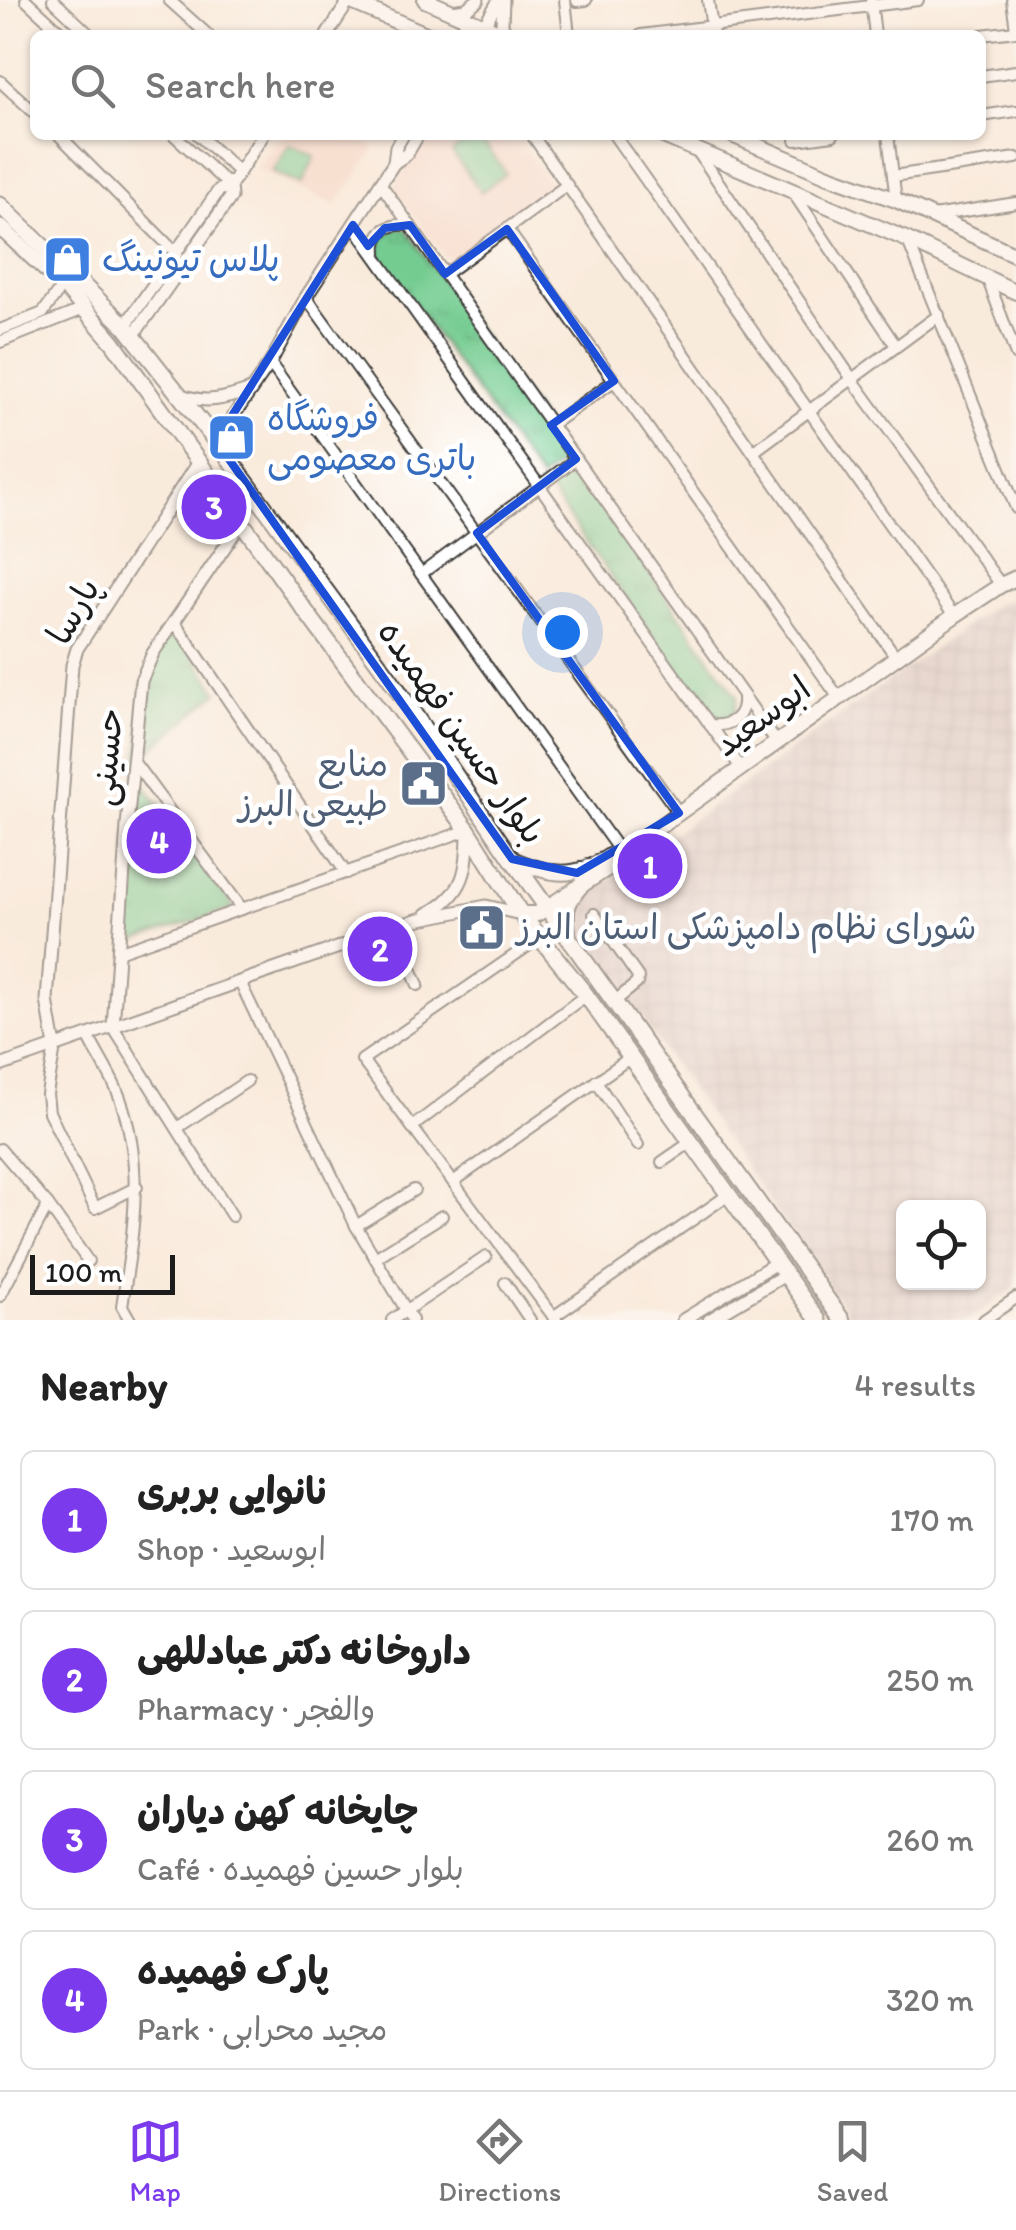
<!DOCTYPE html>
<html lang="en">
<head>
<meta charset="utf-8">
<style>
	:root { --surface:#fff; --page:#f6f6f6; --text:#222; --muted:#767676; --line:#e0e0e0; --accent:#7c3aed }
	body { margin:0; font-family:Itim,"Playpen Sans Arabic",sans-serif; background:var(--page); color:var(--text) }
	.controls { position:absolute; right:30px; bottom:30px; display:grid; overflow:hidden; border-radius:15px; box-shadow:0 2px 8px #0004 }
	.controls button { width:90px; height:90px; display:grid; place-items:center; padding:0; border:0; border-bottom:2px solid var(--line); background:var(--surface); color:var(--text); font:50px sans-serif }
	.scale { position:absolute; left:30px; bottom:25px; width:145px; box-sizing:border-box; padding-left:10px; border:5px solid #1c1c1c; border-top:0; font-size:28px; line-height:35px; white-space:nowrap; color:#1c1c1c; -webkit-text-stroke:8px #fff; paint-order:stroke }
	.you { position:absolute; left:562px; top:632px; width:35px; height:35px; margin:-25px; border:8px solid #fff; border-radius:50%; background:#1a73e8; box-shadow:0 0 0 15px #1a73e833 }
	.badge { display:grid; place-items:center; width:65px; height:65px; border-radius:50%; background:var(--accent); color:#fff; font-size:32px; font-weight:700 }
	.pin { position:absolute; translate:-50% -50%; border:5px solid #fff; box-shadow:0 2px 10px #0006 }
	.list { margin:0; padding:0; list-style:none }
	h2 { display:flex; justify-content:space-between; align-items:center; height:130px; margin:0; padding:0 40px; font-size:42px }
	h2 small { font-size:32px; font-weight:400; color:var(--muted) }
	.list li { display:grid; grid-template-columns:65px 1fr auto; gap:30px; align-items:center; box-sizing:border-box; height:140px; margin:0 20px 20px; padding:0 20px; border:2px solid var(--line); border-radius:15px }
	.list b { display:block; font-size:38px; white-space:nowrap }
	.list p { margin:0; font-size:32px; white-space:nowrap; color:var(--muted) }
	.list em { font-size:32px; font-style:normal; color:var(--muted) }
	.icon { flex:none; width:55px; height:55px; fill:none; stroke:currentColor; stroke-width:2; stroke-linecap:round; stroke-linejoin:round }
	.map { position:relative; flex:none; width:1016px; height:1320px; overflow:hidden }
	.search { position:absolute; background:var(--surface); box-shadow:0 2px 8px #0004; left:30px; right:30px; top:30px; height:110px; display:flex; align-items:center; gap:25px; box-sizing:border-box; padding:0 35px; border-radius:15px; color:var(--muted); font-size:38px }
	.sheet { height:770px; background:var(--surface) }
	nav { display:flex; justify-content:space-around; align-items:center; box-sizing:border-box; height:140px; border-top:2px solid var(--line); background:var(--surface); font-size:28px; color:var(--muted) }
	nav a { display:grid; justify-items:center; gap:5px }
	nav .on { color:var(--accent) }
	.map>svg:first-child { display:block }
</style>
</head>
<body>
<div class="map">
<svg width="1016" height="1320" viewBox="0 0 1016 1320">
	<defs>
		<pattern id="industrial-grid" width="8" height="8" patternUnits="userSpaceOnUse" patternTransform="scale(2.5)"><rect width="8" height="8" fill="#d1bfbe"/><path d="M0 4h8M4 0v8" fill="none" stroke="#b3a4a3"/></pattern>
		<pattern id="park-tufts" width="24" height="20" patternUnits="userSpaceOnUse" patternTransform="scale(2.5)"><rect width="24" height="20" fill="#75cc91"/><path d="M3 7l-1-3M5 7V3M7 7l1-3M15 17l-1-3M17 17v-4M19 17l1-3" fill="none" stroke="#65af7c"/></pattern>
	</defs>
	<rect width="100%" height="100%" fill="#fff"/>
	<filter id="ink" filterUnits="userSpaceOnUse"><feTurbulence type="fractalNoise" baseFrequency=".01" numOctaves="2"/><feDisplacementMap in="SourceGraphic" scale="20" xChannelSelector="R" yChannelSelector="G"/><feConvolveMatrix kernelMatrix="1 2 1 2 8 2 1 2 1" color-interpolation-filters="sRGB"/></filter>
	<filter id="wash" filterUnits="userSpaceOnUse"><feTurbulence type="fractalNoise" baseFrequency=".0048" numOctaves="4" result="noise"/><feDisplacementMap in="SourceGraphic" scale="40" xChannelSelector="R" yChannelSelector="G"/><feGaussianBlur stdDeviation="2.25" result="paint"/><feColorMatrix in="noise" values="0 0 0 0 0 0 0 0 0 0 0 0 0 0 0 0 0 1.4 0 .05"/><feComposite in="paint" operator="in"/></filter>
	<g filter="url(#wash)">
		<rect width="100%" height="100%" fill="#f9ebdc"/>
		<g fill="#f6d2c4">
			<path d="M281,135h68l27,12 -40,58 -79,-36z"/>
			<path d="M427,135h90l36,53 -98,71 -10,-2 -50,-67v-5z"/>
		</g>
		<path fill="url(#industrial-grid)" fill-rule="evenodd" d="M1016,600v687l-47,33h-117l-273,-390v-20l9,-16 410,-291zM904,1208h74v74h-74z"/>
		<g fill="#75cc91" stroke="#487456" stroke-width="2.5">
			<path d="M474,135h4l28,38 -25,19 -29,-40z"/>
			<path d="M290,145l25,11 -13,29 -30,-13z"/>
		</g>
		<g fill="url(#park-tufts)" stroke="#487456" stroke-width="2.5">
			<path d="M395,228l11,1 162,229 -28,21 -160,-221c-2,-17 2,-21 15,-30z"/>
			<path d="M574,467l163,229 -2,16 -5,6h-18l-165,-231z"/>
			<path d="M174,627l44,65 -80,69 5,-78 12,-28z"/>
			<path d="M136,773l99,135 -110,36z"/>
		</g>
	</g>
	<g filter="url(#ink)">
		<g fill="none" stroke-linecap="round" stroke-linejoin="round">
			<defs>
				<g id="minor">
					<path d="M26,0l38,35"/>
					<path d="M53,0l37,35"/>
					<path d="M169,0l39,35"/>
					<path d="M565,0l4,35"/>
					<path d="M708,0l5,35"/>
					<path d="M1012,0l4,29"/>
					<path d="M577,1l9,-1"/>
					<path d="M871,1l4,34"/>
					<path d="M641,35l277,-35"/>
					<path d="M981,35l35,-4"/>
					<path d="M981,76l35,-5"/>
					<path d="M0,81l35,32"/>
					<path d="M981,116l35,-5"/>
					<path d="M59,135l118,119"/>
					<path d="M174,135l56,51"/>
					<path d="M198,135l41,37"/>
					<path d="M532,135l364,522"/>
					<path d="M614,135l340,481"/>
					<path d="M888,135l8,65"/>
					<path d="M796,140l37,-5"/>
					<path d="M698,152l154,227 149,206"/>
					<path d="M893,176l123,-18"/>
					<path d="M380,183l397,560"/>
					<path d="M794,194l102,152"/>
					<path d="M933,216l83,-13"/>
					<path d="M353,225l388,543"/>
					<path d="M507,229l332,469"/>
					<path d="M908,241l108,267"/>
					<path d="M376,253c-3,-23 14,-30 34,-28"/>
					<path d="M445,274l122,-89"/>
					<path d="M988,280l28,75"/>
					<path d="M306,297l373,516"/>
					<path d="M0,330l43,-17 19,-27"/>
					<path d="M0,342l84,-33"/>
					<path d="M270,363l348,486"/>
					<path d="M551,425l63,-44"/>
					<path d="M753,452l186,-137"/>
					<path d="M421,574l155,-115"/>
					<path d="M174,621l172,252"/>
					<path d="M710,725c20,2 35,-7 33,-29"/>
					<path d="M133,761l109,148"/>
					<path d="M594,914l44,63 -1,6 -23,19"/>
					<path d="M394,928l24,57"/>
					<path d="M541,937l-179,123 194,260"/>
					<path d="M118,952l350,-122"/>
					<path d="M240,982l116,244 56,94"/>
					<path d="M113,1027l119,189"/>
					<path d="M88,1036c10,20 24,40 32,62 25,70 13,136 2,208l8,14"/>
					<path d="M55,1047l-8,47 2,18 46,96 42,-21"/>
					<path d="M596,1081l42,64"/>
					<path d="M412,1127l174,-132"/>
					<path d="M177,1128l70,-47"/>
					<path d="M0,1149l48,56 40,56"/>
					<path d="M662,1162l29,-20"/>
					<path d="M453,1182l178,-125"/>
					<path d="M356,1226l58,-36"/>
					<path d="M375,1258l67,-42"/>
					<path d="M505,1283l25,37"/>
					<path d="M0,1296l48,-91"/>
					<path d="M553,1317l175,-122"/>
					<path d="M392,1320l94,-63"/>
					<path d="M984,1320l32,-22"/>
				</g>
				<g id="tertiary">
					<path d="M503,0l-1,24 4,11"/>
					<path d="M452,11l14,-2 12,-9"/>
					<path d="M327,35l22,-34"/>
					<path d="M459,35l10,-17"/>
					<path d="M478,35l21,-35"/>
					<path d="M394,163l2,-16 7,-12"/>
					<path d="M125,326l94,-136 11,-4"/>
					<path d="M133,336l98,-139 -1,-11 33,-51"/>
					<path d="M179,394c26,11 46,5 72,-4"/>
					<path d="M216,441l54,-78 36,-66 47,-72 41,-62 13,-9 11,-19"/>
					<path d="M427,914c38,-20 41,-44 41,-84"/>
					<path d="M113,1027l14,-201 14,-145 12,-28 88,-130"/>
					<path d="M55,1047l-8,-47 25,-335 5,-16 121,-187"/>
					<path d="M0,1066l416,-146 70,-14 35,8"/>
					<path d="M683,1320l93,-57"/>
					<path d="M709,1320l76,-45"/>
				</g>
				<g id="secondary">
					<path d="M347,0l81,35"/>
					<path d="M425,0l80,35"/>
					<path d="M661,135l247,105 108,52"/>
					<path d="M732,135l94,40 70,25 120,55"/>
					<path d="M512,859c40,17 62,21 99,-4"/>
					<path d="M521,914h16l85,-55 23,-17 14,-15 295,-211 47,-31 15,-7"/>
				</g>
				<g id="primary">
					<path d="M0,205l125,121 97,123 167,228 123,182 330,461"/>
					<path d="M0,227l69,64 44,51 182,255 173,233 53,84 65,81 232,325"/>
					<path d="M568,934c-4,-24 -2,-32 14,-50"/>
				</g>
			</defs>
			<use href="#minor" stroke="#3d3b39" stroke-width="14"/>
			<use href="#tertiary" stroke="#3d3b39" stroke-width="15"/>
			<use href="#secondary" stroke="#3d3b39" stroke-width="18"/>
			<use href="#primary" stroke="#3d3b39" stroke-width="19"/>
			<use href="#minor" stroke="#fff" stroke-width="10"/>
			<use href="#tertiary" stroke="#fff" stroke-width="11"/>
			<use href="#secondary" stroke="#fff" stroke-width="14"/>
			<use href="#primary" stroke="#fff" stroke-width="15"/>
		</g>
	</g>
	<path d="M0 0H1016V1320H0ZM353,225l15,21 17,-18 25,-3 35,49 62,-45 107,152 -63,44 25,34 -99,74 202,280 -102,60 -65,-14 -296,-418z" fill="#f9ebdc" fill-opacity=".55" fill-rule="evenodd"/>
	<path fill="none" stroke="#1d4ed8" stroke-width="8" stroke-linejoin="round" d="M353,225l15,21 17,-18 25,-3 35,49 62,-45 107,152 -63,44 25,34 -99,74 202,280 -102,60 -65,-14 -296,-418z"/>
	<defs>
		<symbol id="shop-square" viewBox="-11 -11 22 22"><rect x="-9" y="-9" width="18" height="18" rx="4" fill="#3f7fe0" stroke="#fff"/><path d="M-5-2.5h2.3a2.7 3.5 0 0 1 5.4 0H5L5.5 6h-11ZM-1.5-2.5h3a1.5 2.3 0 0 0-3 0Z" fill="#fff"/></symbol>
		<symbol id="civic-square" viewBox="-11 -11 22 22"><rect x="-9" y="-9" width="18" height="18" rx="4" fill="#5c6f8a" stroke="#fff"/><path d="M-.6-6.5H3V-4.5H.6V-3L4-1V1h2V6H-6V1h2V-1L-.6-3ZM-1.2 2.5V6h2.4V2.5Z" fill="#fff"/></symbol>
	</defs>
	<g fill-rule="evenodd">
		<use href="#shop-square" x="40" y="232" width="55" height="55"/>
		<use href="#shop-square" x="204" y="410" width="55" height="55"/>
		<use href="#civic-square" x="396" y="756" width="55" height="55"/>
		<use href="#civic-square" x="454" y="900" width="55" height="55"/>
	</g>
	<g text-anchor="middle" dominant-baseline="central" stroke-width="9" stroke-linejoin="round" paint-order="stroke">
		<g font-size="35" fill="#366cbe" stroke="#fff" text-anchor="start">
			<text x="102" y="259">پلاس تیونینگ</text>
			<text x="267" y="418">فروشگاه<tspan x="267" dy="40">باتری معصومی</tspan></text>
		</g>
		<g font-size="35" fill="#1c1c1c" stroke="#fff">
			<text transform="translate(73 611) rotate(-60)">پارسا</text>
			<text transform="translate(762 716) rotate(-36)">ابوسعید</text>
			<text transform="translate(462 732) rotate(55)">بلوار حسین فهمیده</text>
			<text transform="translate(106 757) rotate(-85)">حسینی</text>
		</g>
		<g font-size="35" fill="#4e5e75" stroke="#fff" text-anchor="end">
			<text x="388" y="764">منابع<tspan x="388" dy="40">طبیعی البرز</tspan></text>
			<text x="517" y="927" text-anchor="start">شورای نظام دامپزشکی استان البرز</text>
		</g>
	</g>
</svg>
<div class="controls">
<button><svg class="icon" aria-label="locate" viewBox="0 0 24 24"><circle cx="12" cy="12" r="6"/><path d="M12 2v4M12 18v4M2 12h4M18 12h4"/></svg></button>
</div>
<div class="scale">100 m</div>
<div class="you"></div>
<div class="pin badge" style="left:650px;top:866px">1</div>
<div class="pin badge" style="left:380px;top:949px">2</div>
<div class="pin badge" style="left:214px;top:507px">3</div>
<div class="pin badge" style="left:159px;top:841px">4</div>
<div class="search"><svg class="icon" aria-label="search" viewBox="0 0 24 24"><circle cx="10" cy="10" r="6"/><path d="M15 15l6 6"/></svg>Search here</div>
</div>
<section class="sheet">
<h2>Nearby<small>4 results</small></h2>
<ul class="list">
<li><span class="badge">1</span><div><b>نانوایی بربری</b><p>Shop · ابوسعید</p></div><em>170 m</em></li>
<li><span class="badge">2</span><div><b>داروخانه دکتر عبادللهی</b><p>Pharmacy · والفجر</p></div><em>250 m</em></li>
<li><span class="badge">3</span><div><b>چایخانه کهن دیاران</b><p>Café · بلوار حسین فهمیده</p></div><em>260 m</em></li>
<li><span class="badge">4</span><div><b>پارک فهمیده</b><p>Park · مجید محرابی</p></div><em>320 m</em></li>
</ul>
</section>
<nav>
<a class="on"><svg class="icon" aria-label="map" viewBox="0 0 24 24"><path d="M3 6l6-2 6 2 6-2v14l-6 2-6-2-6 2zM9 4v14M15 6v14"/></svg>Map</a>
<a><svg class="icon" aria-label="directions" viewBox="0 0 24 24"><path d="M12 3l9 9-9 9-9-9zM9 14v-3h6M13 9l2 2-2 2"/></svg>Directions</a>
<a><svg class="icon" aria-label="saved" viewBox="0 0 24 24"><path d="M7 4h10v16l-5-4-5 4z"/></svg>Saved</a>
</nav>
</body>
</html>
